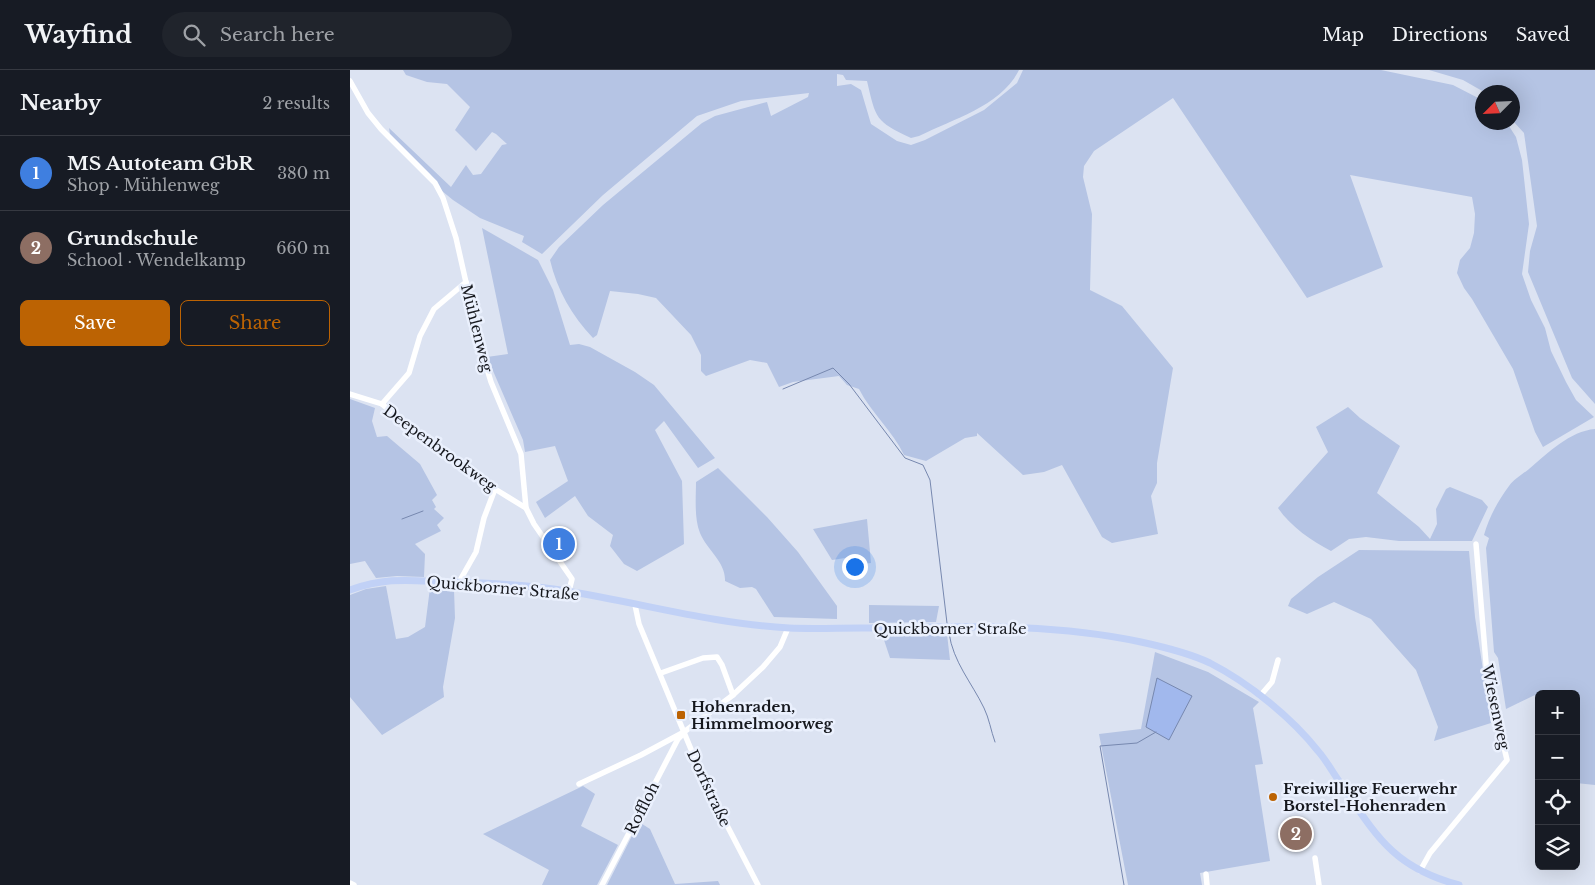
<!DOCTYPE html>
<html lang="en">
<head>
<meta charset="utf-8">
<style>
	:root { --surface:#171b24; --page:#20242c; --text:#f1f3f6; --muted:#9ea1a6; --line:#363941; --accent:#bc6303 }
	body { margin:0; font-family:"Libre Baskerville",serif; background:var(--page); color:var(--text) }
	.controls { position:absolute; right:15px; bottom:15px; display:grid; overflow:hidden; border-radius:8px; box-shadow:0 5px 20px #0002 }
	.controls button { width:45px; height:45px; display:grid; place-items:center; padding:0; border:0; border-bottom:1px solid var(--line); background:var(--surface); color:var(--text); font:25px sans-serif }
	.compass { position:absolute; left:1125px; top:15px; width:45px; height:45px; border-radius:50%; background:var(--surface); box-shadow:0 5px 20px #0002; rotate:246deg }
	.you { position:absolute; left:504px; top:496px; width:18px; height:18px; margin:-12px; border:4px solid #fff; border-radius:50%; background:#1a73e8; box-shadow:0 0 0 8px #1a73e833 }
	.badge { display:grid; place-items:center; width:32px; height:32px; border-radius:50%; background:var(--accent); color:#fff; font-size:16px; font-weight:700 }
	.pin { position:absolute; translate:-50% -50%; border:2px solid #fff; box-shadow:0 1px 5px #0006 }
	.list { margin:0; padding:0; list-style:none }
	h2 { display:flex; justify-content:space-between; align-items:center; height:65px; margin:0; padding:0 20px; font-size:21px }
	h2 small { font-size:16px; font-weight:400; color:var(--muted) }
	.list li { display:grid; grid-template-columns:32px 1fr auto; gap:15px; align-items:center; box-sizing:border-box; height:75px; padding:0 20px; border-top:1px solid var(--line) }
	.list b { display:block; font-size:19px; white-space:nowrap }
	.list p { margin:0; font-size:16px; white-space:nowrap; color:var(--muted) }
	.list em { font-size:16px; font-style:normal; color:var(--muted) }
	.actions { display:flex; gap:10px; padding:15px 20px }
	.actions a { flex:1; padding:11px 0; border:1px solid var(--accent); border-radius:8px; text-align:center; font-size:18px; color:var(--accent) }
	.actions .main { background:var(--accent); color:#fff }
	.icon { flex:none; width:28px; height:28px; fill:none; stroke:currentColor; stroke-width:2; stroke-linecap:round; stroke-linejoin:round }
	.map { position:relative; flex:none; width:1245px; height:815px; overflow:hidden }
	header { display:flex; align-items:center; gap:30px; box-sizing:border-box; height:70px; padding:0 25px; background:var(--surface); border-bottom:1px solid var(--line) }
	header strong { font-size:24px }
	nav { display:flex; gap:28px; margin-inline-start:auto; font-size:18px }
	.search { width:350px; height:45px; background:var(--page); display:flex; align-items:center; gap:12px; box-sizing:border-box; padding:0 18px; border-radius:28px; color:var(--muted); font-size:19px }
	main { display:flex }
	aside { flex:1; background:var(--surface) }
	.map>svg:first-child { display:block }
</style>
</head>
<body>
<header>
<strong>Wayfind</strong>
<div class="search"><svg class="icon" aria-label="search" viewBox="0 0 24 24"><circle cx="10" cy="10" r="6"/><path d="M15 15l6 6"/></svg>Search here</div>
<nav><a>Map</a><a>Directions</a><a>Saved</a></nav>
</header>
<main>
<aside>
<h2>Nearby<small>2 results</small></h2>
<ul class="list">
<li><span class="badge" style="background:#3f7fe0">1</span><div><b>MS Autoteam GbR</b><p>Shop · Mühlenweg</p></div><em>380 m</em></li>
<li><span class="badge" style="background:#8d6e63">2</span><div><b>Grundschule</b><p>School · Wendelkamp</p></div><em>660 m</em></li>
</ul>
<div class="actions"><a class="main">Save</a><a>Share</a></div>
</aside>
<div class="map">
<svg width="1245" height="815" viewBox="0 0 1245 815">
	<rect width="100%" height="100%" fill="#dce3f2"/>
	<g fill="#b5c4e4">
		<path d="M53,0h616c-19,37 -65,48 -100,66l-8,2c-36,-17 -35,-19 -44,-57l-21,-1 -3,-5 -6,-1v12l14,-2 10,6 10,34 26,17 14,4 14,-5 59,-30 33,-27 6,-13h358l72,15 29,15v22l25,1 9,14 6,23 7,64 -7,50 9,26 14,28 6,23 15,31 10,18 18,17 -51,30 -8,-15 -22,-63 -41,-70 -8,-11 -7,-15 3,-13 10,-12 4,-15 1,-19 -3,-17 -122,-22 33,92 -76,31 -134,-200 -79,53 -10,15 -1,11 9,37 -2,76 32,16 51,62 -16,95v20l-6,13 7,38 -46,9 -10,-6 -40,-72 -18,7 -21,3 -46,-42v3l-12,2 -39,23 -22,-6c-11,-24 -33,-42 -45,-66l-12,-4 -8,-9 -46,6 -14,5 -12,-24 -17,-3 -44,16 -5,-5v-16l-10,-20 -35,-37 -18,-4 -28,-3 -13,44 -4,3c-21,-22 -36,-48 -43,-78l9,-13 44,-42 99,-82 13,-7 52,-14 4,14 37,-19 1,-4 -68,8 -44,15 -94,79 -61,59 -20,-12 2,-6 -44,-18 -27,-18 -11,-9 -12,-17 -40,-40 -1,-6 62,59 15,-22 7,10 8,-1 21,-29 5,-1 -11,-10 -4,-2 -16,19 -21,-21 15,-23 -23,-23 -20,-2 -21,-7z"/>
		<path d="M1079,0h166v334l-23,-26 -44,-106 2,-21 7,-25 -13,-93 -11,-12 -1,-29h-28l-21,-12z"/>
		<path d="M132,158l56,32 15,30 17,55 9,-1 11,3 45,25 19,13 61,73 -17,10 -34,-47 -9,9 27,51 2,63 -47,27 -13,-7 -14,-18 3,-11 -25,-19 -13,-20 -30,22 -9,-16 32,-21 -13,-35 -30,6 -2,-12 -36,-83 21,-3z"/>
		<path d="M0,329l25,9 -3,13 5,16 10,-1 33,28 17,31 -5,5 4,7 -2,2 10,9 -7,7 4,6 -26,13 10,10 -1,23 -27,-1 -21,2 -11,-17 -15,3z"/>
		<path d="M998,337l12,11 40,28 -23,47 42,34 11,12 7,-15 -1,-15 10,-20 4,-2 32,13 6,7 -16,34h-73l-33,-4 -17,2 -18,12c-19,-10 -40,-24 -53,-43l50,-56 -12,-25z"/>
		<path d="M1245,359v356l-19,-2v-89h-37v15l-4,-14 -29,14 -8,-51 -4,-6 -8,-104 3,-10 -5,-3c5,-18 14,-34 25,-49 5,-7 14,-12 20,-17 19,-16 41,-38 66,-40z"/>
		<path d="M368,398l49,49 31,35 39,54v13l-63,-2 -18,-28 -4,-2 -12,1 -15,-7c1,-19 -18,-31 -25,-48 -6,-15 -4,-35 -4,-51z"/>
		<path d="M517,449l4,44 -17,2 -2,-8 -20,3 -19,-31z"/>
		<path d="M1009,480l110,1 6,66 16,106 -57,18 4,-14 -22,-57 -45,-51 -37,-17 -27,12 -19,-8 3,-7 27,-22z"/>
		<path d="M36,516l10,53 12,-2 17,-10 5,-39 24,2 1,28 -12,69 1,10 -62,38 -32,-38v-102l16,-6z"/>
		<path d="M519,535l70,1 -3,16 -67,1z"/>
		<path d="M597,564l3,26 -60,-2 -7,-21z"/>
		<path d="M805,582l53,20 51,30 -6,6 10,56 -8,1 15,96 -70,12 2,12h-74l-29,-151 42,-5z"/>
		<path d="M233,716l12,8 -14,32 37,19 -21,40h-55l7,-15 -66,-36z"/>
		<path d="M289,752l11,7 25,55 43,-3 2,4h-113z"/>
	</g>
	<path fill="#a1b8ed" stroke="#7788af" d="M807,608l35,18 -23,44 -23,-13z"/>
	<g fill="none" stroke-linecap="round" stroke-linejoin="round">
		<g stroke="#7788af" stroke-width="1">
			<path d="M433,319l50,-21 16,16 56,74 18,7 7,15 17,143"/>
			<path d="M52,449l21,-8"/>
			<path d="M599,563c4,29 23,50 35,75 5,10 7,23 11,34"/>
			<path d="M774,815l-24,-139 37,-3 19,-11"/>
		</g>
		<g stroke="#fff" stroke-width="5.5">
			<path d="M0,11l18,32 13,16 54,54 8,15 13,40 25,111 10,33 30,72 5,54 8,16 38,55 -3,12"/>
			<path d="M0,324l32,10 50,41 63,44 31,19"/>
			<path d="M32,334l27,-31 11,-37 14,-27 32,-27"/>
			<path d="M109,512l17,-30 8,-34 11,-29"/>
			<path d="M285,535l4,19 66,159 53,102"/>
			<path d="M311,603l42,-15 14,-1 5,8 11,30"/>
			<path d="M910,626l12,-14 6,-22"/>
			<path d="M229,714l62,-29 43,-23 49,-37 30,-28 17,-20 8,-19"/>
			<path d="M965,788l4,27"/>
			<path d="M1070,801l10,-18 77,-93 -20,-85 -11,-131"/>
			<path d="M856,804l1,11"/>
			<path d="M0,813l4,2"/>
			<path d="M252,815l76,-146 4,-4"/>
		</g>
		<path stroke="#c1d1f6" stroke-width="7" d="M0,520c39,-14 62,-9 102,-8 38,1 77,3 115,9 74,12 147,33 222,37 24,1 49,0 73,0 94,-1 186,-6 279,14 23,5 48,11 69,21 39,20 81,54 108,88 8,9 14,20 21,30 37,54 53,86 120,104"/>
	</g>
	<g fill="#bc6303" stroke="#eaf0fd" stroke-width="2">
		<rect x="326" y="640" width="10" height="10" rx="2.5"/>
		<circle cx="923" cy="727" r="5"/>
	</g>
	<g text-anchor="middle" dominant-baseline="central" stroke-width="5" stroke-linejoin="round" paint-order="stroke">
		<g font-size="15" fill="#16181e" stroke="#eaf0fd">
			<text transform="translate(127 258) rotate(76)">Mühlenweg</text>
			<text transform="translate(90 378) rotate(36)">Deepenbrookweg</text>
			<text transform="translate(153 518) rotate(5)">Quickborner Straße</text>
			<text x="600" y="558">Quickborner Straße</text>
			<text transform="translate(1146 637) rotate(78)">Wiesenweg</text>
			<text transform="translate(359 718) rotate(65)">Dorfstraße</text>
			<text transform="translate(292 738) rotate(-63)">Roffloh</text>
		</g>
		<g font-size="15" font-weight="bold" fill="#16181e" stroke="#eaf0fd" text-anchor="start">
			<text x="341" y="636">Hohenraden,<tspan x="341" dy="17">Himmelmoorweg</tspan></text>
			<text x="933" y="718">Freiwillige Feuerwehr<tspan x="933" dy="17">Borstel-Hohenraden</tspan></text>
		</g>
	</g>
</svg>
<div class="controls">
<button>+</button>
<button>−</button>
<button><svg class="icon" aria-label="locate" viewBox="0 0 24 24"><circle cx="12" cy="12" r="6"/><path d="M12 2v4M12 18v4M2 12h4M18 12h4"/></svg></button>
<button><svg class="icon" aria-label="layers" viewBox="0 0 24 24"><path d="M12 4l9 5-9 5-9-5zM3 14l9 5 9-5"/></svg></button>
</div>
<svg class="compass" viewBox="-18 -18 36 36"><path d="M0-13l5 13h-10z" fill="#e53935"/><path d="M0 13l5-13h-10z" fill="#9ea1a6"/></svg>
<div class="you"></div>
<div class="pin badge" style="left:209px;top:474px;background:#3f7fe0">1</div>
<div class="pin badge" style="left:946px;top:764px;background:#8d6e63">2</div>
</div>
</main>
</body>
</html>
